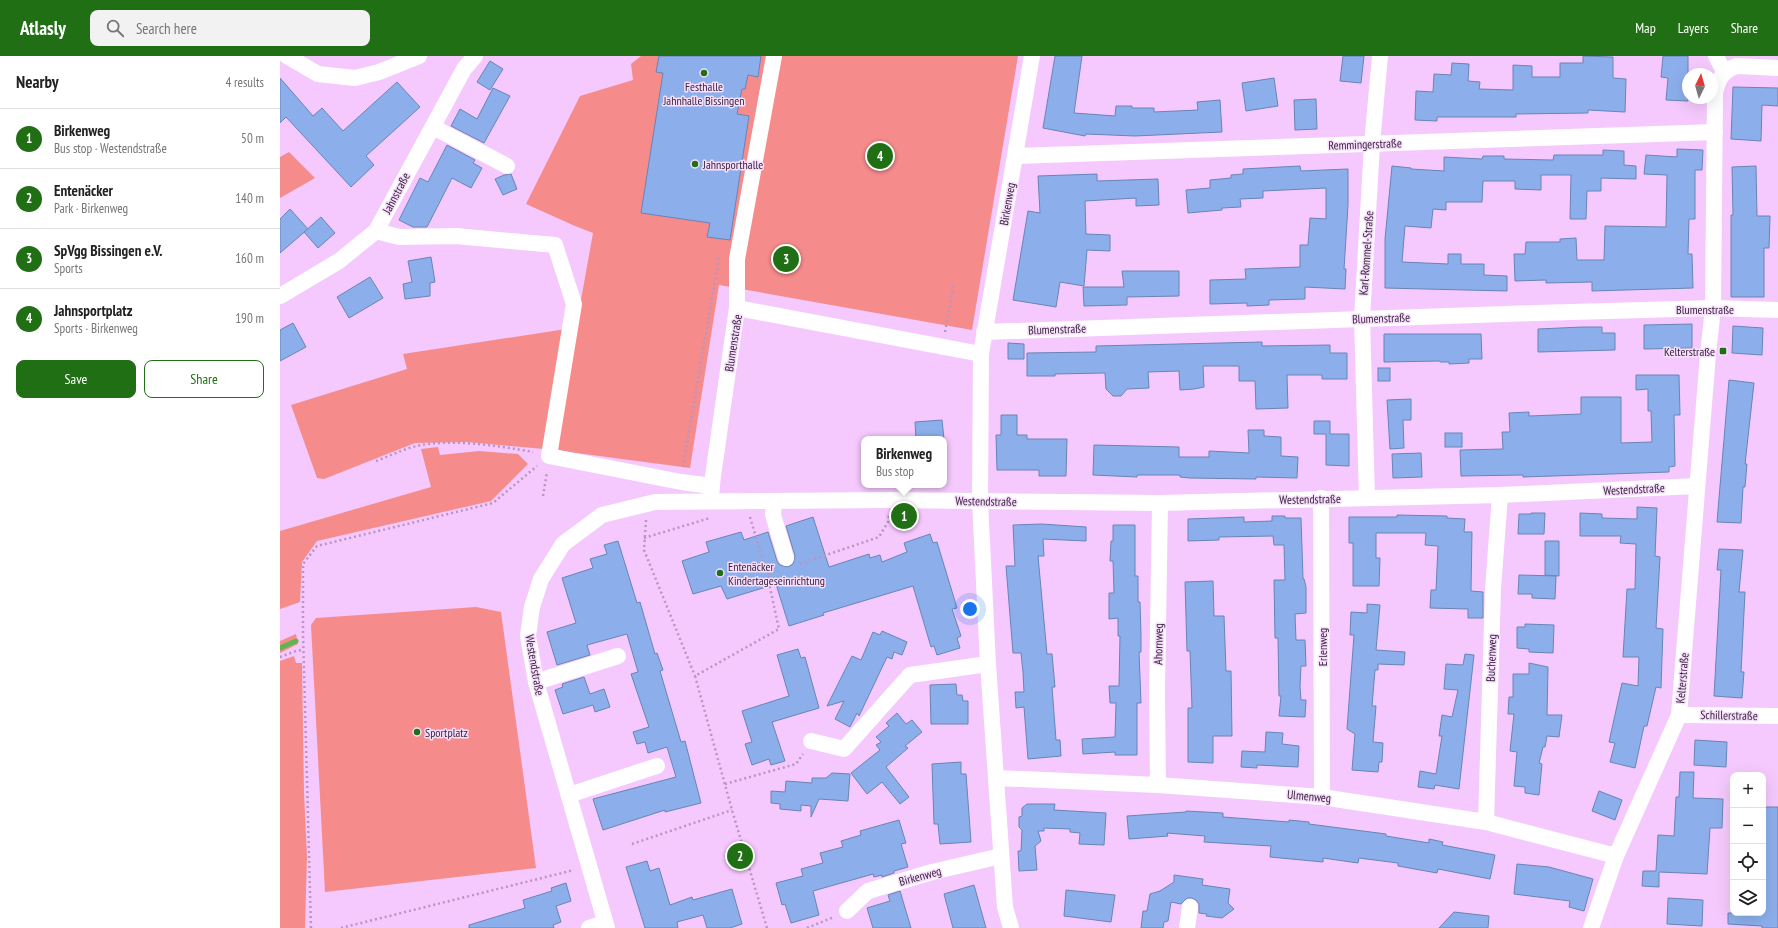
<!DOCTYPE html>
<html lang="en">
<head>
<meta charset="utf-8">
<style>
	:root { --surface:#fff; --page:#f2f2f2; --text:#222; --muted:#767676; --line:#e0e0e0; --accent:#216f14 }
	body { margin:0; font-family:"PT Sans Narrow",sans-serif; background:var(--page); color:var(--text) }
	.controls { position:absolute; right:12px; bottom:12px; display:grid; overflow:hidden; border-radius:8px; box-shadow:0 4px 16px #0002 }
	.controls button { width:36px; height:36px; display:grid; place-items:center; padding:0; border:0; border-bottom:1px solid var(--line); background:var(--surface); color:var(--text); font:20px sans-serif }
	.compass { position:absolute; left:1402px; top:12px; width:36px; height:36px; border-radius:50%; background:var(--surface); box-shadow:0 4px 16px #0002; rotate:5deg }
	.you { position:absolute; left:690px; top:553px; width:14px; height:14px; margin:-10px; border:3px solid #fff; border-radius:50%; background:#1a73e8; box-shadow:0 0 0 6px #1a73e833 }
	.badge { display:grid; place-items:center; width:26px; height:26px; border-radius:50%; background:var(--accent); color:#fff; font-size:13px; font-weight:700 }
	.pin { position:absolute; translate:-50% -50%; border:2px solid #fff; box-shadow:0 1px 4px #0006 }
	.popup { position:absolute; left:581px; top:380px; width:86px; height:52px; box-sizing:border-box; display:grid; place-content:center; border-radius:8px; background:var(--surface); filter:drop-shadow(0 1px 3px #0005); font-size:13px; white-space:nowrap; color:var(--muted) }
	.popup b { font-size:15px; color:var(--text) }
	.popup::after { content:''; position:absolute; left:50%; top:100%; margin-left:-8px; border:8px solid transparent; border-top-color:var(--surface) }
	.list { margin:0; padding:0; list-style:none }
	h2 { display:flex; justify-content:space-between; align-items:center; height:52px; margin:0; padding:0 16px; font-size:17px }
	h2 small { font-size:13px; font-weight:400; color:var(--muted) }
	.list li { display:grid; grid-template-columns:26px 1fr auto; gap:12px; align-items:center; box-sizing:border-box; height:60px; padding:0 16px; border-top:1px solid var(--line) }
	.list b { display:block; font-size:15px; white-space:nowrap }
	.list p { margin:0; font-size:13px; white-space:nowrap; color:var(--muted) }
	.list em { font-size:13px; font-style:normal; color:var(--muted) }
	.actions { display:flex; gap:8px; padding:12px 16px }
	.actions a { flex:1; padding:9px 0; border:1px solid var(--accent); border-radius:8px; text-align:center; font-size:14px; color:var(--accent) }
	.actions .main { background:var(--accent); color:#fff }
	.icon { flex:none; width:22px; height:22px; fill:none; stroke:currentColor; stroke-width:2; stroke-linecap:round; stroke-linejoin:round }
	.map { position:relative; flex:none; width:1498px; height:872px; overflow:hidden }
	header { display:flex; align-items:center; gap:24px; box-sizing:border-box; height:56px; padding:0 20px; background:var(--accent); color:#fff }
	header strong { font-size:19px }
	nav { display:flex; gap:22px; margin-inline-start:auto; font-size:14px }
	.search { width:280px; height:36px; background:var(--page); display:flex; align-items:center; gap:10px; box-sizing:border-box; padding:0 14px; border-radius:8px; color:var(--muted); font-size:15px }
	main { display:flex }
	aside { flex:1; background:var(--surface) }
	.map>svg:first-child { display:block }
</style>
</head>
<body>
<header>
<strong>Atlasly</strong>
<div class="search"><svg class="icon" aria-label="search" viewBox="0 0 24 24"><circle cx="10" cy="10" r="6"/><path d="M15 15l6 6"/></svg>Search here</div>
<nav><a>Map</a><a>Layers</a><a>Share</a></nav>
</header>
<main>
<aside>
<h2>Nearby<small>4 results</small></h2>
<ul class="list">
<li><span class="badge">1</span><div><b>Birkenweg</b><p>Bus stop · Westendstraße</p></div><em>50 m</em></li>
<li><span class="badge">2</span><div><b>Entenäcker</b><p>Park · Birkenweg</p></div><em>140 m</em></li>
<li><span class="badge">3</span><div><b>SpVgg Bissingen e.V.</b><p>Sports</p></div><em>160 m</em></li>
<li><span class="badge">4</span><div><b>Jahnsportplatz</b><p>Sports · Birkenweg</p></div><em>190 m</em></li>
</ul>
<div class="actions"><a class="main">Save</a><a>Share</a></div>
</aside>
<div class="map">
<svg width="1498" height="872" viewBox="0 0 1498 872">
	<rect width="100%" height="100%" fill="#f5c9fd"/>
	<g fill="#f58c8b">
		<path d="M361,0h377l-46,274 -253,-45 -29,183 -136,-18 39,-217 -18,-7 -49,-22 54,-108 53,-16 -2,-16z"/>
		<path d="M9,96l26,26 -35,20v-41z"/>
		<path d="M286,273l-22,120 -77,-7 -52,1 -91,36 -7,-1 -26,-73 116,-36 -4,-15z"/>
		<path d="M158,391l2,8 39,-4 39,3 10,10 -37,37 -174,40 -15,21 -2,40 -20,7v-78l151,-44 -10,-38z"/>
		<path d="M196,551l25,5 35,256 -211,24 -14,-267 5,-7z"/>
		<path d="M16,578l2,10 -18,9v-12z"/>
		<path d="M14,600l2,7h6l2,129 3,65 -2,71h-25v-267z"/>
	</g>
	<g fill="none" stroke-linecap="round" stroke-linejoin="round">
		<path stroke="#5eb551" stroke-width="5" d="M0,592l16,-7"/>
	</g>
	<g fill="#8cafec" stroke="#6884b7">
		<path d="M379,0h102l-3,21 -10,-2 -3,14h-3l-5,25 12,2 -19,124 -23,-3 3,-14 -69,-10 22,-140 -7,-1z"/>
		<path d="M775,0h27l-8,57 41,3 1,-10h16v2h22v4l44,-2 -1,-8 23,-2 2,32 -87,4 -49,-2 -1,2 -42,-8z"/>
		<path d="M1063,0h21l-3,27 -21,-2z"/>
		<path d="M1303,0l30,1v21l13,1 -1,33 -37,-2v3l-72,1v3h-79v4l-22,-1 1,-29 17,1 1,-18 17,1 1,-12 17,1 -1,17 12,1 -1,7 34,1v-25l19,1v11h28v-14h23z"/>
		<path d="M1383,0h25v45l-22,-1 2,-22 -7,-1z"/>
		<path d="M210,5l13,8 -13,21 -13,-8z"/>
		<path d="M0,22l33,38 9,-8 21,23 54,-49 23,25 -54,49 8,9 -23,22 -65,-70 -6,6z"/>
		<path d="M994,22l4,28 -32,5 -4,-28z"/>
		<path d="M1453,31l45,1v18l-16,-1 -1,36 -30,-2z"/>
		<path d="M213,32l17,8 -26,47 -33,-17 9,-17 17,10z"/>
		<path d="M1036,43l1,30 -22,1 -1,-30z"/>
		<path d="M167,89l28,15 -2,3 9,5 -11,20 -19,-10 -25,49h-14l-14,-7 21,-42 8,4z"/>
		<path d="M1397,93l26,1 -1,20h-7v49h-6l-1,35h4l1,34 -101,3v-9l-46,1v-3l-31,1 -1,-27h11l1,-12h34v-3l16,-1 1,22h27l1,-34 61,1 1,-52 -23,-1 2,-19 31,2z"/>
		<path d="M1323,94l21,1v14l12,1v13l-35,-1v13h-14l-1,28h-16l1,-44h-30v15l-26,-1v-8h-32l-1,21h-36v8l-13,-1 -2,19 -26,-2 -3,36 46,2v-10h13v10h23v11l23,1v15l-122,-3v-49l7,-73 19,2v1l33,2v-14l38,2 1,-3h21v3l49,1 1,-5h49z"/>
		<path d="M1020,110l1,5 47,-2v36l-4,64h2l-1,20 -40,-2v12l-36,1v5l-22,1v-3l-37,1v-24l36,-1 -1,-10 55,-2v-22h8l2,-27 16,1v-31l-63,3v7l-23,1 1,8 -19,1v2l-34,3 -2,-23 24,-2v-8l21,-2v-3l12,-1v-5z"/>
		<path d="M1476,110l1,50h13l-1,32h-5v49h-33v-82h2l-1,-48z"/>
		<path d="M231,118l6,15 -14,6 -8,-16 9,-4z"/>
		<path d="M817,118v7l61,-2 1,26 -23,1v-8l-51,3 1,33 24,1v16l-23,-1 -3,36 -24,-4 -4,25 -43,-7 15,-89 12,2 -2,-37z"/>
		<path d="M10,153l18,20 -28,24v-34z"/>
		<path d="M41,161l14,16 -17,15 -14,-16z"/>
		<path d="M151,201l4,25 -5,1v13l-25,3 -2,-15 9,-2 -4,-21z"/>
		<path d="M842,215h57v25l-52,1v8l-43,1 -1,-19h41z"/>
		<path d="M90,221l13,21 -34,20 -12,-21z"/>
		<path d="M13,267l13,24 -26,14v-31z"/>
		<path d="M1412,268v24l-48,1v-24z"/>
		<path d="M1453,270l30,2 -1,27 -30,-2z"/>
		<path d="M1302,271h20v6h13v17l-77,2v-23z"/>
		<path d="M1104,278h97l1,25h-13v4l-20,1v-2h-9v-1l-56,1z"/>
		<path d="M982,286v4l68,-1v8h17v26h-25v-4h-35l1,33 -32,1 -1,-28h-16v-15h-36l1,21 -10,2 -14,1 -1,-19 -31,1 1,16 -22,1 -6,7h-8l-7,-7 -1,-16 -50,1v2h-28v-23l69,-1v-6z"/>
		<path d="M728,287l16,1v15h-16z"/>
		<rect x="1098" y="312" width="12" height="13"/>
		<path d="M1356,319h43l1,40h-6l1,51 -6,1v5l-146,5v-2l-62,1 -1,-26 43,-1 -1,-17h8l-1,-19 20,-1v4l52,-2v-17h40v46l31,-1 -1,-31h-3v-22l-12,1z"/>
		<path d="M1449,324l25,3 -9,81h2l-2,23h-2l-2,36 -24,-1z"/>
		<path d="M1131,343v21h-8l1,28 -14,1 -3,-49z"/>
		<path d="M721,359h16v20h10v4h40l-1,37h-27v-6h-42l-1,-35h5z"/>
		<path d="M662,364l2,19h-28l-1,-17z"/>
		<path d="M1034,365h16v13h19v32l-23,-1v-31h-12z"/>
		<path d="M968,374h16v6l17,1v19l17,1 -1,21 -41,-1v2l-66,-1 -10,-1v-2h-43v2l-44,-2 1,-30 85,2v10h30v-6l40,2z"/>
		<rect x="1165" y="377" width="17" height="14"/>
		<path d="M1141,397l1,24 -29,1 -1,-24z"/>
		<path d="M1357,451l20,1 -2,48 5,1 -4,71 7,1 -2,59 -5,-1 -9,39h-3l-9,42 -25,-6 5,-19 -6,-1 13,-59 16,3 1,-29h-16l4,-68h8l1,-45 -16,-1 1,-7h-41v-23l22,1v4l35,1z"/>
		<path d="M1251,457h14l-1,21h-26l1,-20h12z"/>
		<path d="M1117,459l50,1v2l18,1 -1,13h8l-1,59 12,1v26h-15v-9l-38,-1 1,-18h5l2,-44 -13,-1 1,-12h-50v25h4l-1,28h-26v-43h-4v-26h48z"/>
		<path d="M992,460h13v2h16l2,61h1l2,8v26l-11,1 1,26h9l1,26h-5l-1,20 1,14h5l-1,17 -26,-1 2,-20h-2l-1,-58h-3l-1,-58h11l-1,-35h-10l-1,-9 -54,1v3l-31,1v-22l56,-2v5l28,-1z"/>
		<path d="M533,461l16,50 40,-13 1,4 10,-3 2,7 25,-10 -3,-9 26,-9 3,9 4,-1 20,66 -5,1 9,27 -4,2 3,10 -23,7 -3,-9 -3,1 -18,-61 -90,27 1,2 -35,11 -13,-42 -49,15 -6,-13 -28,8 -11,-33 27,-9 -3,-10 35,-10 3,8 24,-8 9,29 3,4 8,2 5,-3 2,-8 -9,-30z"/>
		<path d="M762,468l44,3v14l-43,-2 1,17h-6l9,98h5l3,33h-3l4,53h4l1,16 -33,3 -4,-52 -8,1 -1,-16h9l-1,-20 -2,-19h-8l-7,-87h9l-2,-41z"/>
		<path d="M833,469h22v51h3v26h2l1,33v17h-2l2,51h-4v52h-22v-3l-32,2 -1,-15 33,-2 1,-34h-6l-1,-17h10l1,-50h-2v-18l-9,1v-26h5l-1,-32h-3l1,-20h2z"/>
		<path d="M338,485l19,62 3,-1 15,52 2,-1 6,17 -3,1 21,71 4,-1 16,62 -36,9v-2l-62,20 -10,-31 83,-22 -9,-30 -19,6 -3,-11 -8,2 -4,-12 16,-5 -18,-53 7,-2 -11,-38 -40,11 3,10 -33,10 -10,-33 29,-9 -14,-45 31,-10 -3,-9 17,-5 -3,-9z"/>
		<path d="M1265,485h14v35l-14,-1z"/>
		<path d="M1439,493l24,1 -4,42h6l-4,80h3l-2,26 -28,-2 7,-126h-4z"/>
		<path d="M1239,519l37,1 -1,23 -23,-1v-4h-14z"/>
		<path d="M933,525l1,35h10l2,55h5l1,65h-19v27l-25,-1v-54h4l-2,-57h-3l-2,-69z"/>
		<path d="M1087,548l13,1 -4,45 29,2 -1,13 -26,-1v6h-3l-3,36h4l-3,36 10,1 -1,19h-3l-1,10 -26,-2 3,-36 -8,-5 7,-94h-4l1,-23 16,1z"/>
		<path d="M1245,568l29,1 -1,28 -24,-1v-3l-12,-1v-21h8z"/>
		<path d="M602,575l25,11 -5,13 -8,-3 -2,7 -5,-2 -28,59 -2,-3 -7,14 -15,-8 9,-18 -17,5 25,-50 9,4 12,-28 7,3z"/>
		<path d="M518,593l3,9 4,-1 14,51 -47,14 13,39 -14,4 -2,-6 -17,6 -7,-21 7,-2 -10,-31 47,-15 -12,-41z"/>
		<path d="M1185,598l9,1 -15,134 -24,-4 -1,4 -16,-2 2,-16 16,3 6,-38h-3l3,-21 10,2 6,-27 -14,-1 2,-25 17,1z"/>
		<path d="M1249,607l19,4 -1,48h15l-3,22 -12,-1 -2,11h-2l-4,16 3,1 -3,31 -14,-2v-6l-11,-1 3,-34 -7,-1 4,-37h-6l1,-17h4v-23h16z"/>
		<path d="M304,621l6,17 14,-5 6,18 -15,5 -2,-7 -30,9 -8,-24 8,-3 -1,-3z"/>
		<path d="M676,628l1,11h5l1,6h5v23h-37l-1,-39z"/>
		<path d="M617,657l9,11 6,-4 10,12 -17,14 3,2 -22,19 23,30 -9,7 -18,-22 -15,12 -16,-21 29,-23 -4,-5 5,-3 -5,-5 13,-11 -3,-3z"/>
		<path d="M986,676l17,1 -1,11 17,2 -1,21 -41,-2v3l-16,-1 1,-16 23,1z"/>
		<path d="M1415,684l32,2 -1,25 -32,-2z"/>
		<path d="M681,706v12h5l5,68 -31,2 -2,-20h-4l-2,-60z"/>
		<path d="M1400,716h14l-1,26 30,1 -1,29h-12l-3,46 -48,-2v15l-17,-1 1,-15h13l2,-36 16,1 2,-39h3z"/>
		<path d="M552,717l18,1 -2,27 -29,-2 -8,18v-11l-10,-1v6l-21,-2v-5l-9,-1v-12l14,1 1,-11 26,2v-5h14z"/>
		<path d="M1319,735l23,9 -7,20 -23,-9z"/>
		<path d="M747,748h28l-1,6 52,3 -2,32 -25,-1 1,-11 -10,-1v-3l-26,-1v3h-6l3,10 -6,5 2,24 -18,1 -1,-20h3l1,-21 -3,-3v-10l3,-1v-8z"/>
		<path d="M1483,751h15v121h-16v-2l-34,-2v-11h35z"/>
		<path d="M906,755l37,2v4l66,5v-2l20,2v2l77,10v2l43,7v-4l14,3 -1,3 53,10 -5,24 -52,-10 -1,4 -39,-7v-3l-39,-5 -1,5 -35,-5v4l-53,-5 1,-11 -67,-4 1,-6 -38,-3 1,3 -39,3 -2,-23 59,-4z"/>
		<path d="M619,764l7,23 -5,1 7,23 -14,4v2l-12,4v-2l-8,2 -1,-3 -60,17 6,24 -28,8 -6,-19 -3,1 -6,-22 27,-7 -2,-7 22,-6 -3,-10 23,-6 -2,-6 20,-6 -1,-4z"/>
		<path d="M367,805l3,10 9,-3 11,37 22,-8 1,3 39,-11 10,35 -12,4h-23l-4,-13 -26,7 1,6h-33l-19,-61z"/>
		<path d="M1237,808l32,3 44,12 -9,32 -15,-4 1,-6 -56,-7z"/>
		<path d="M894,819l29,4 -1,6 28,4 -2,14 6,6 -12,9 -16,-2 1,-2 -8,-1v-9l-3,-4 -4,-2h-5l-6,6 -10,-2 -3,19 -4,1 -1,6h-22l2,-17h4l3,-17 10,-3 14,-9z"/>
		<path d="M286,827l5,18 -15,5 5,16 -8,3 1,3h-85v-3l56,-17 -2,-8 29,-9 -1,-3z"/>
		<path d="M694,829l12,43h-33l-9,-34z"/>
		<path d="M786,834l49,5 -4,27 -47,-6z"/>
		<path d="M620,835l11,37h-38l-6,-20 23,-7 -2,-6z"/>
		<path d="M1388,842l35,2 -1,26 -35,-2z"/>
		<path d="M1174,856l35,4 -1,12h-49z"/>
	</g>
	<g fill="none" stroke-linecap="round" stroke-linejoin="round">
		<g stroke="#b995bf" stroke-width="2.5" stroke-dasharray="2 3" stroke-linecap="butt">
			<path d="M665,276l9,-49"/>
			<path d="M96,405c14,-5 27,-12 41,-15 32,-8 83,0 116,6"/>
			<path d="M403,411l36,-210"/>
			<path d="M263,440l4,-24"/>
			<path d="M470,461l17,57"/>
			<path d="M366,464l-2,30 51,126"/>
			<path d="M364,482l66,-20"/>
			<path d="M520,508l79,-27 9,-15 1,-7"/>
			<path d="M0,601l16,-6 7,-1"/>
			<path d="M445,728l71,-20 7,-10"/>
			<path d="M352,788l100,-34"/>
			<path d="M31,872l-8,-294v-70l14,-18 176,-43 44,-37"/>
			<path d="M61,872l233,-58"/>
			<path d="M487,872l-35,-118 -37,-134 84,-47 -12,-55 11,-3"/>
			<path d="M527,872l27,-11"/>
		</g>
		<g stroke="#fff" stroke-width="16">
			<path d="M7,0l31,18 37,4 24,-6 40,-16"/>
			<path d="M1436,0l8,16"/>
			<path d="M153,71l74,39"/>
			<path d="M735,100l700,-24"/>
			<path d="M96,175l23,6 57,-1 99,9 19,59 -25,152 132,26 31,4"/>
			<path d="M0,240l59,-35 37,-30 88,-162 11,-13"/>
			<path d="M457,252v-49l37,-203"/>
			<path d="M704,276l552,-19 177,-5 65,2"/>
			<path d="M431,440l2,-20 24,-168 244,46"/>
			<path d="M1041,442l1,299"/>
			<path d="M1087,442l-5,-180 10,-174 8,-88"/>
			<path d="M494,445l-1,14 13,43"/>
			<path d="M256,626l82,-26"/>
			<path d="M1399,659l99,1"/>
			<path d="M531,685l33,8 66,-74 78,-11"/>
			<path d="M716,722l162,7 164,12 164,25 130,34"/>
			<path d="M878,729l-1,-93 3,-189"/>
			<path d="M289,739l88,-29"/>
			<path d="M1206,766l7,-233 7,-94"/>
			<path d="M567,855l21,-20 64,-19 69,-16"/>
			<path d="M309,872l16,-5"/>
			<path d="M327,872l-71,-246 -8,-46 4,-29 9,-28 22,-35 39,-29 53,-13 236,-2 269,3 340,-8 197,-9"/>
			<path d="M731,872l-6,-21 -17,-243 -8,-163 1,-147 51,-298"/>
			<path d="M907,872l3,-21"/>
			<path d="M1311,872l25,-72 63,-141 29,-361 5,-46 2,-215c3,-14 8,-23 22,-27l41,2"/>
		</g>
	</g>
	<g fill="#216f14" stroke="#f8defd" stroke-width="1.5">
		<circle cx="424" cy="17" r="4"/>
		<circle cx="415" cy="108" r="4"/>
		<rect x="1439" y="291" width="8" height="8" rx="2"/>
		<circle cx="440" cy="517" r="4"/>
		<circle cx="137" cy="676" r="4"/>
	</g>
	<g text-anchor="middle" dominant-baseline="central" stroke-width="3" stroke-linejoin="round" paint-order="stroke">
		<g font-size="12" fill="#37263a" stroke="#f8defd" text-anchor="start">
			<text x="424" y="30" text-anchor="middle">Festhalle<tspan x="424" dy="14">Jahnhalle Bissingen</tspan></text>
			<text x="423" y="108">Jahnsporthalle</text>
			<text x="1435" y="295" text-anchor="end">Kelterstraße</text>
			<text x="448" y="510">Entenäcker<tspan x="448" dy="14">Kindertageseinrichtung</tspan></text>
			<text x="145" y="676">Sportplatz</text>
		</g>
		<g font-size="12" fill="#37263a" stroke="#f8defd">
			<text transform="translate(1085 88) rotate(-2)">Remmingerstraße</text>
			<text transform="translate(116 137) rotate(-62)">Jahnstraße</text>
			<text transform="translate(727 148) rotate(-80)">Birkenweg</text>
			<text transform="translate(1086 197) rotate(-86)">Karl-Rommel-Straße</text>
			<text x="1425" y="253">Blumenstraße</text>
			<text transform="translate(1101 262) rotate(-2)">Blumenstraße</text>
			<text transform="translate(777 273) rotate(-2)">Blumenstraße</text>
			<text transform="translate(453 287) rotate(-81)">Blumenstraße</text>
			<text transform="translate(1354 433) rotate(-3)">Westendstraße</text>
			<text transform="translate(1030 443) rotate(-1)">Westendstraße</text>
			<text transform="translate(706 445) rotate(1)">Westendstraße</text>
			<text transform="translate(878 588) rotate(-89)">Ahornweg</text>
			<text transform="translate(1042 591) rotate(-90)">Erlenweg</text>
			<text transform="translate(1211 602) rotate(-88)">Buchenweg</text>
			<text transform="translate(255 609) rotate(80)">Westendstraße</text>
			<text transform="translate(1402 622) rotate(-85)">Kelterstraße</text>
			<text transform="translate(1449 659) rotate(1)">Schillerstraße</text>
			<text transform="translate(1029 740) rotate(5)">Ulmenweg</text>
			<text transform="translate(640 820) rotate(-15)">Birkenweg</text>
		</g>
	</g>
</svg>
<div class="controls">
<button>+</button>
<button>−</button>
<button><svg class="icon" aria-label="locate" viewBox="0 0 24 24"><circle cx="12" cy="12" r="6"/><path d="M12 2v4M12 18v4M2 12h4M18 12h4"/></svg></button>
<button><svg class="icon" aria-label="layers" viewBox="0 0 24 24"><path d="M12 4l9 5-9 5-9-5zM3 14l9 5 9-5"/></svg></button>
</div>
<svg class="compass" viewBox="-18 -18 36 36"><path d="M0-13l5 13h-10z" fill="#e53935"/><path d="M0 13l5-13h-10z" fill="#767676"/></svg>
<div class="you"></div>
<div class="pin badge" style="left:624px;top:460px">1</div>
<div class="popup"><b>Birkenweg</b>Bus stop</div>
<div class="pin badge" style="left:460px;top:800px">2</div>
<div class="pin badge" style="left:506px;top:203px">3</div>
<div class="pin badge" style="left:600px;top:100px">4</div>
</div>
</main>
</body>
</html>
